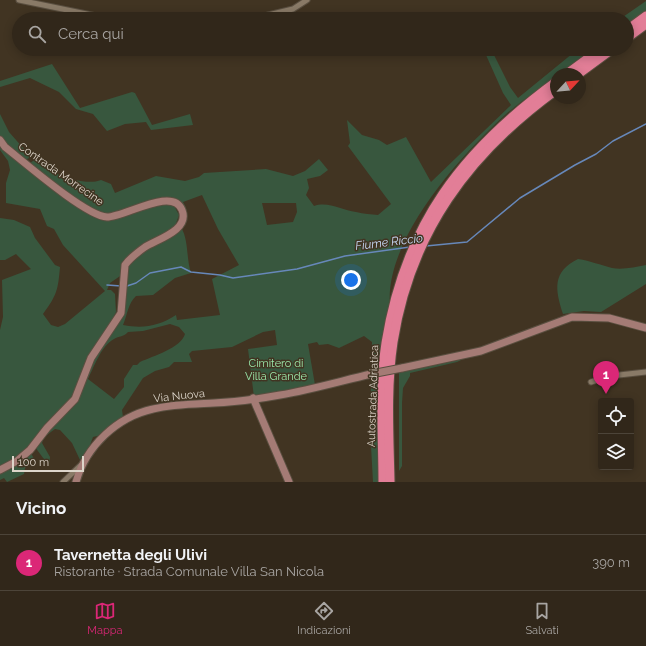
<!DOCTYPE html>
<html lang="it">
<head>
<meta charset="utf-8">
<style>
	:root { --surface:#31271a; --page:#392f23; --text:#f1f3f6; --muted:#a8a5a2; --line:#4c4439; --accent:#db2777 }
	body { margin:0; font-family:Raleway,sans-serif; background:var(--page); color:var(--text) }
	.controls { position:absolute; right:12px; bottom:12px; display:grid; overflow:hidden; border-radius:4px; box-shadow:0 2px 10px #0003 }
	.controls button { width:36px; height:36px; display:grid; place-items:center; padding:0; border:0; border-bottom:1px solid var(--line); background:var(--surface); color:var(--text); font:20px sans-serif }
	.compass { position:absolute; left:550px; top:68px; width:36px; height:36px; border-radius:50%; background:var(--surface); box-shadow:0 2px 10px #0003; rotate:64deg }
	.scale { position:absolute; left:12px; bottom:10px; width:72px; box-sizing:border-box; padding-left:4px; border:2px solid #ddd5ca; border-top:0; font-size:11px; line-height:14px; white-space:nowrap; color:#ddd5ca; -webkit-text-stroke:3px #413422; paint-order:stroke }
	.you { position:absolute; left:351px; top:280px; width:14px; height:14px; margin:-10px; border:3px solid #fff; border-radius:50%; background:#1a73e8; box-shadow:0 0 0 6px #1a73e833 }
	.badge { display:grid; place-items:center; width:26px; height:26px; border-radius:50%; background:var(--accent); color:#fff; font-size:13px; font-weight:700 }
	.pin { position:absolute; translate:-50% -33px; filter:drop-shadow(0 1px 2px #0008) }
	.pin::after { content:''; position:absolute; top:21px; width:14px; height:12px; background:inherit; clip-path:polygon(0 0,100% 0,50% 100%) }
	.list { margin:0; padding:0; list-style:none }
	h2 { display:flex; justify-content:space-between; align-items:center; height:52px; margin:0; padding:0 16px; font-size:17px }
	h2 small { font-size:13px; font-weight:400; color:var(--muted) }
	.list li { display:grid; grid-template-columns:26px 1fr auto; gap:12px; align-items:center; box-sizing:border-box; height:56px; padding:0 16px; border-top:1px solid var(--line) }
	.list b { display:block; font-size:15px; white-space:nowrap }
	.list p { margin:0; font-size:13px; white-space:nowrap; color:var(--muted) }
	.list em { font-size:13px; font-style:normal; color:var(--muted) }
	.icon { flex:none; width:22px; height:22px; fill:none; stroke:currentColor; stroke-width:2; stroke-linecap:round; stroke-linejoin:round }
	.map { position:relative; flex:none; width:646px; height:482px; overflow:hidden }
	.search { position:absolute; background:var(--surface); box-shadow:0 2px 10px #0003; left:12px; right:12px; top:12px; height:44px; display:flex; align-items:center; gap:10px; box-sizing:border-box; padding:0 14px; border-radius:22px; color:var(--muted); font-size:15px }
	.sheet { height:108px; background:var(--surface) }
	nav { display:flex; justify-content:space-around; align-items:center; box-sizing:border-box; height:56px; border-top:1px solid var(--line); background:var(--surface); font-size:11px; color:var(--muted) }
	nav a { display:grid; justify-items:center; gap:2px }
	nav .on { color:var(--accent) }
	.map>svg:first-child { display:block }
</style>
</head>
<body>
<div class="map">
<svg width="646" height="482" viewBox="0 0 646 482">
	<rect width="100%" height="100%" fill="#413422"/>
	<g fill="#38573e" fill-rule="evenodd">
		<path d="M646,1v10l-19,13v-5h-7z"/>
		<path d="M578,49h14l-33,25h-3v2c-17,13 -35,25 -51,39 -46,42 -121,125 -115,191l-12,84 1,92h-6l-3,-54 2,-86 -8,-6 -25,12 -11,-4 -9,1 -2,-3 -9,2 7,41 -61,12 -6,-48 29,-4 -2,-15 -12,2 -31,15 -40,4 -3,3 3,8h-18l-5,5 -14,4 -12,7 -21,32 1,7 -22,18 -8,2 -4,11 -9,12 -8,-17 -12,-13 -5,-1 -11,8 -2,6 8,14 -1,9 -14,-19 40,-45 18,-42 29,-43 4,-14 1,-37 4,-5 54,-43 -15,-20c-21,0 -39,14 -60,16 -16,2 -66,-39 -81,-50l5,-4c14,13 50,27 67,20l10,4 4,9 41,-17 29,5 14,-4 5,-4 62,-4 27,7 12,-5 14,-12 9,11 -8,6 -13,3 2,9 -3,7 8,11c14,-5 28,4 42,6 8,2 15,2 22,3l13,-11 -43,-58 2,-3 -3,-23 15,15 17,5 8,5 19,-8 25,45 80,-77 -8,-12 -17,-38 6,-4 18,36 8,11zM202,195l16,34 21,36 -27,14 8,36 -43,5 -1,-5c-17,11 -33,14 -53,10 4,-9 5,-22 13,-29l17,-1 22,-17 16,-5c-5,-15 -2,-32 -10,-46 9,-8 7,-16 2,-25zM262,203h34l1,9 -4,10 -26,3zM170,324l9,3 6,7c-4,14 -32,22 -45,28l-3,3h-4l-9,14v8l-10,12 -26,-20c6,-12 13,-33 26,-40 5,-3 10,-2 14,-7l15,-1z"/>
		<path d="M52,64l28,44 52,-16 3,1 17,32 38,-11 3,11 -42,5 -5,-8 -21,2 -18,7 -14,-17 -17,-5 -17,-17 -29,-14 -30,9v-6z"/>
		<path d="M0,114l9,18 22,25 -6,3 -23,-21 -2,-3z"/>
		<path d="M0,145l96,71 69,-13 8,1 6,11 -5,14 -31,18 -20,27 -13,9 -3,7h4l4,4 1,18 -41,81 -47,54 6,12 -9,9 -1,6 -17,8 -3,-4 -4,2v-150l3,-13 -1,-37 29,-11 -15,-15 -11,6h-5v-42l14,2 16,7 5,11 20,27 5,2c-2,23 -3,28 -17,47l8,11 7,2 7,-3 40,-33 -42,-46 -9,-16 -7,-3 -7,-17 -34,-6v-20l4,-13 -2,-9 -8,-11z"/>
		<path d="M578,259c13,2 22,6 34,9 11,2 23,-1 34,-3v19l-45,28 -17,-1 -21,3c-8,-25 -11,-42 15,-55z"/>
		<path d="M471,355l-14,7 -47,11v3l-7,12 -1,15v63l-3,5v-100z"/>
	</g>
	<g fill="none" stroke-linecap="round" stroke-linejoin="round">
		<g stroke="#6788ba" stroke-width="1.5">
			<path d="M426,246l41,-4 53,-44 55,-33 21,-11 17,-13 33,-17"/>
			<path d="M107,285l14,1"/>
			<path d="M127,286l9,-3 14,-10 31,-6 10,5 29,3 13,3 64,-9 48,-13 65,-9"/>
		</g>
		<defs>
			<g id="street">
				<path d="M19,0l92,19"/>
				<path d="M251,19l42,-10 14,-9"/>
				<path d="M591,382l19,-6 36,-4"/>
				<path d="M63,482l18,-17"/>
			</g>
			<g id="secondary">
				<path d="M0,140l5,7c19,15 81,69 102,70 18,0 66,-31 75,-7 8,20 -24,29 -37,37 -7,5 -15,11 -20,18l-4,48 -30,45 -16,41 -28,29 -17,22 -13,11 -17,9"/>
				<path d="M402,368l79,-17 91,-34 37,1 37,10"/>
				<path d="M253,398l36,84"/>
				<path d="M76,482c10,-36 41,-65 77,-73 20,-5 40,-5 61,-6 21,-1 44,-4 66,-8 30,-5 61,-14 91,-21"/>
			</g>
			<g id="highway">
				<path d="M627,30l19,-14"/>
				<path d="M627,38l19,-14"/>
				<path d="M567,74l34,-25"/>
				<path d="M578,74l34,-25"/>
				<path d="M383,482c0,-46 -4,-94 3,-139 19,-118 76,-192 170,-261"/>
				<path d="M390,482c-1,-46 -4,-94 3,-140 17,-109 75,-188 163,-252"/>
			</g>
		</defs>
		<use href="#street" stroke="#5a4f40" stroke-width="7"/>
		<use href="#secondary" stroke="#5a4f40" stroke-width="9"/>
		<use href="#highway" stroke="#5a4f40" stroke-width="11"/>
		<use href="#street" stroke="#897a67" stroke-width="5"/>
		<use href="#secondary" stroke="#a47b75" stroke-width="7"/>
		<use href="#highway" stroke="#e27e97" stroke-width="9"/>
		<defs>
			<path id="secondary-bridge" d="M371,374l31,-6"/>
		</defs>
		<use href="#secondary-bridge" stroke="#5a4f40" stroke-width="9" stroke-linecap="butt"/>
		<use href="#secondary-bridge" stroke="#a47b75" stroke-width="7"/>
	</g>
	<g text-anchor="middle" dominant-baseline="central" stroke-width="3" stroke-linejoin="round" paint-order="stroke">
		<g font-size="11" fill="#ddd5ca" stroke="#413422">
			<text transform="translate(61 174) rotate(35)">Contrada Morrecine</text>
			<text transform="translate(179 396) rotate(-6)">Via Nuova</text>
			<text transform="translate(373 396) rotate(-88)">Autostrada Adriatica</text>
		</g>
		<g font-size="11" fill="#9be9ab" stroke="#413422">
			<text x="276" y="363">Cimitero di<tspan x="276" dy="13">Villa Grande</tspan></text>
		</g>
		<g font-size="12" font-style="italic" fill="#c8dbf9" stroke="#413422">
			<text transform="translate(389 242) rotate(-7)">Fiume Riccio</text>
		</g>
	</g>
</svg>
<div class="controls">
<button><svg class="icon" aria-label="locate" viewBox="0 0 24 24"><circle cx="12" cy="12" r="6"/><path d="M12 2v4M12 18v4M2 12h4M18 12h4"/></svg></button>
<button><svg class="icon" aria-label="layers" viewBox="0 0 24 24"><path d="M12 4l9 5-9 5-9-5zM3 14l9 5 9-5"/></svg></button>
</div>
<svg class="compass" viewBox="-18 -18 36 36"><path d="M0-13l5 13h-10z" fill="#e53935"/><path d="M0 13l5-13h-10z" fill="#a8a5a2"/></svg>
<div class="scale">100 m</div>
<div class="you"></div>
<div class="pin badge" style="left:606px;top:394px">1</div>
<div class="search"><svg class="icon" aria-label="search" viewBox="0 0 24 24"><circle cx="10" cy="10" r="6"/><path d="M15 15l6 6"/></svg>Cerca qui</div>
</div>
<section class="sheet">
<h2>Vicino<small></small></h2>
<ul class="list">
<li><span class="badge">1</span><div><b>Tavernetta degli Ulivi</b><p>Ristorante · Strada Comunale Villa San Nicola</p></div><em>390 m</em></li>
</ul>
</section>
<nav>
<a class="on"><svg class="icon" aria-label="map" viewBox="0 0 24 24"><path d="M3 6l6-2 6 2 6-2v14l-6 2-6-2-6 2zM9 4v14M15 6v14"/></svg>Mappa</a>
<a><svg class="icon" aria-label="directions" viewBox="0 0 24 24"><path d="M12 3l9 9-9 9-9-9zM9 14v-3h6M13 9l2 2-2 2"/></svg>Indicazioni</a>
<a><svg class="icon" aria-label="saved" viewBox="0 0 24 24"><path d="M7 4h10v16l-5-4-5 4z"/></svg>Salvati</a>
</nav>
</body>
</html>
